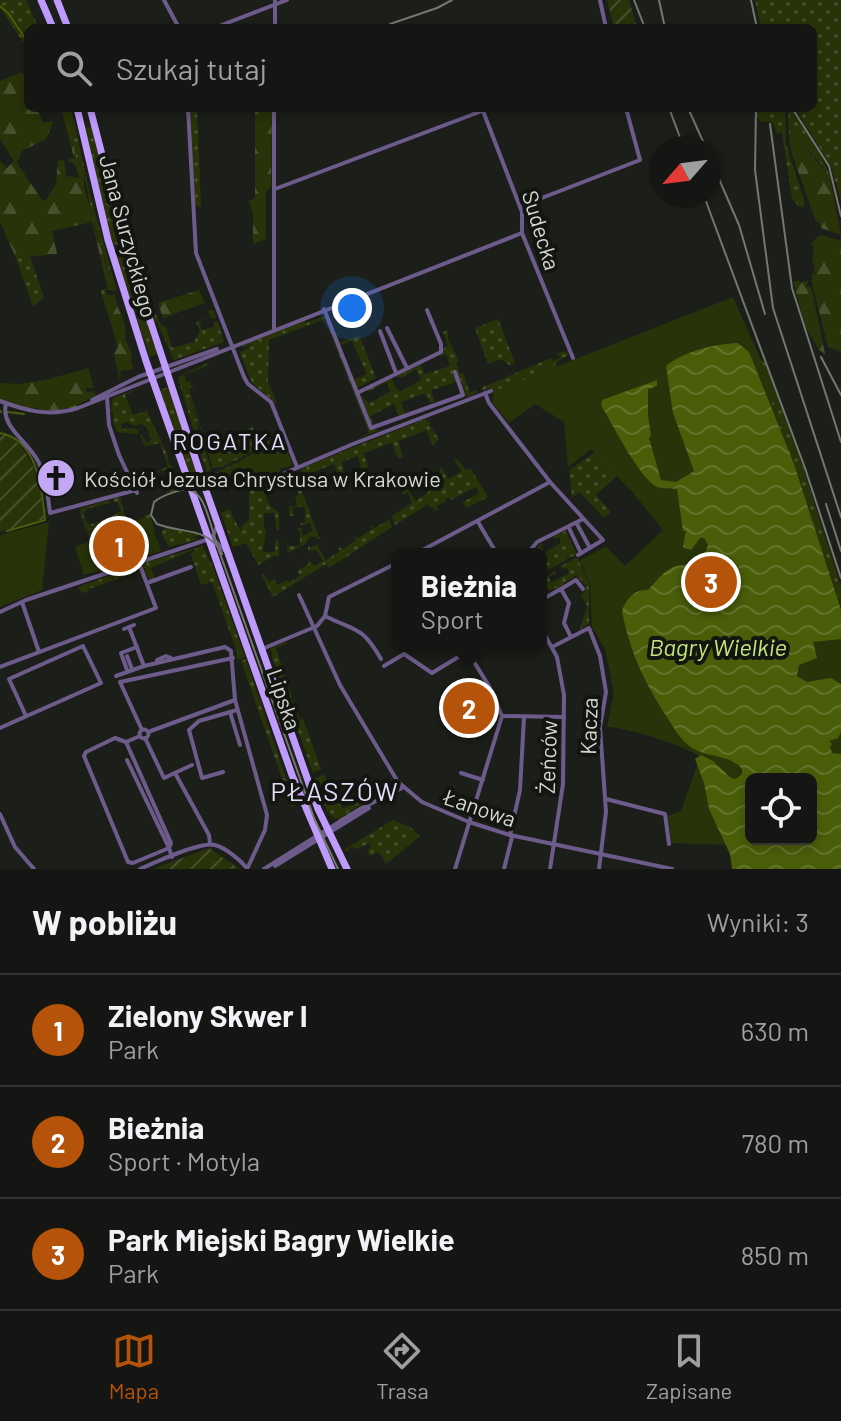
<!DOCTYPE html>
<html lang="pl">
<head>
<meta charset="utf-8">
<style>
	:root { --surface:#151613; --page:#1e1f1c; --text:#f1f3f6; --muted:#9d9fa0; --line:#343533; --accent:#b45309 }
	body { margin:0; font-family:Barlow,sans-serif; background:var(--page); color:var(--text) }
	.controls { position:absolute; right:24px; bottom:24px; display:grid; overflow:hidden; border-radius:12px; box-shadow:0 4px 12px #0003 }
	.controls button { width:72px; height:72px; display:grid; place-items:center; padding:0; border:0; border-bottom:2px solid var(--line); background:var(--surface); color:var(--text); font:40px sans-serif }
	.compass { position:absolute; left:649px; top:136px; width:72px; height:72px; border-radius:50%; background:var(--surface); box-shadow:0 4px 12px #0003; rotate:242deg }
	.you { position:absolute; left:352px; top:308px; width:28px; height:28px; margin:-20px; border:6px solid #fff; border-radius:50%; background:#1a73e8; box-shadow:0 0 0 12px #1a73e833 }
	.badge { display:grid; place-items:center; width:52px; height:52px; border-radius:50%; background:var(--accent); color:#fff; font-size:26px; font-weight:700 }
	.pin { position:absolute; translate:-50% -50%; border:4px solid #fff; box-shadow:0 2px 8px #0006 }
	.popup { position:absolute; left:391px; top:548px; width:156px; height:104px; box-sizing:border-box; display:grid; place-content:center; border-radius:12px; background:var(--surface); filter:drop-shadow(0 2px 6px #0005); font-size:26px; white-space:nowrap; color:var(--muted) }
	.popup b { font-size:30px; color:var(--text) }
	.popup::after { content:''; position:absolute; left:50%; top:100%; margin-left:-16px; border:16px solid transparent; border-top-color:var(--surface) }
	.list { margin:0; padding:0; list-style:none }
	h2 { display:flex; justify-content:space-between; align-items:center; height:104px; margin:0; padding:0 32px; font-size:34px }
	h2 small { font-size:26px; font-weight:400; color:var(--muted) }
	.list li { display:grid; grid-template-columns:52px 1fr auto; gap:24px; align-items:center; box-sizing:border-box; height:112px; padding:0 32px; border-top:2px solid var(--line) }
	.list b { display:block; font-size:30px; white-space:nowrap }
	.list p { margin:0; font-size:26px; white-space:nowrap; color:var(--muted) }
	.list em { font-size:26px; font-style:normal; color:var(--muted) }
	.icon { flex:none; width:44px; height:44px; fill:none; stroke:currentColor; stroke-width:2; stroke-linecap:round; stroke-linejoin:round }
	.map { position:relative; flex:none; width:841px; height:869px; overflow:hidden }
	.search { position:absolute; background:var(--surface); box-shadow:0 4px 12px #0003; left:24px; right:24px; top:24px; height:88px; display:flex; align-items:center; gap:20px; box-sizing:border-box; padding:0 28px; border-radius:12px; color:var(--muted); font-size:30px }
	.sheet { height:440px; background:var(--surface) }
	nav { display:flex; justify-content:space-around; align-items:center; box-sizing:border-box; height:112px; border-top:2px solid var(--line); background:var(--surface); font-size:22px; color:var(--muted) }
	nav a { display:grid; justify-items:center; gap:4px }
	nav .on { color:var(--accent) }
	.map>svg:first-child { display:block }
</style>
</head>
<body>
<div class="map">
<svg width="841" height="869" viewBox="0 0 841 869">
	<defs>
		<pattern id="grass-dots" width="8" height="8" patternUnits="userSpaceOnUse" patternTransform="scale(2)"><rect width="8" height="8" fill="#283309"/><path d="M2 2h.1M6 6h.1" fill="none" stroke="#46502c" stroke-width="1.8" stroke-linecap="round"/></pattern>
		<pattern id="forest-firs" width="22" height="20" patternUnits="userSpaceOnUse" patternTransform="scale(2)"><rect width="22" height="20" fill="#283309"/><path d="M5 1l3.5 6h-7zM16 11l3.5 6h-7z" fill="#46502c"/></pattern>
		<pattern id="garden-furrows" width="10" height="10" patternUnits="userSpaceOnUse" patternTransform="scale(2)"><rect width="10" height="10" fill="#283309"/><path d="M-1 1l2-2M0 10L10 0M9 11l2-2" fill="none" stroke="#46502c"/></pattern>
		<pattern id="water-waves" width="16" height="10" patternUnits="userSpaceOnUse" patternTransform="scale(2)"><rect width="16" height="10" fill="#4a5e09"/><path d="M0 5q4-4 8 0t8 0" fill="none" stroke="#63742c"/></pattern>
	</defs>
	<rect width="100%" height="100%" fill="#1c1e19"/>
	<g fill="url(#grass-dots)">
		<path d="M0,0h26l12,26 -1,2h-9v12l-5,2 -23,-34z"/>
		<path d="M755,0h86v201l-10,-35 -36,-58h18v-80h-52z"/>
		<path d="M63,108h8l21,94 25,89 -6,-5 -2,-16 -17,-53 -8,-44 -9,-18 -3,-35z"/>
		<path d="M190,108h7l4,100 -6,-3z"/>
		<path d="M759,108h26l1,36 19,59 -2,4h-4l-7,-9 -10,-65h-5l-4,-10 -13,-2 -3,-5z"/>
		<path d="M788,108h3l31,50 10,23 -11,-17 -24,-26 -8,-1z"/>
		<path d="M91,126l28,116 -2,3 -4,-2 -29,-115z"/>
		<path d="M122,247l36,107 -8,3 -37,-108z"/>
		<path d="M30,257l14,40 -11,10 -17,-49z"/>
		<path d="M149,305l7,15 -5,-15 10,20 5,2 6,21 22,-6 6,-11 -4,-9 14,-6 -2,-5 5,-1 3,6 -1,3 -5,-2 -11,4 3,9 12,-3v-5h4l6,20 -50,18 -18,-40 -1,5z"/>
		<path d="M325,316l44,112 11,2 -25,10 14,-7 -44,-114 -56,21 -1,42 9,22 -25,-21 -12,-30 15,-10 -12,5 -1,-3 63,-24 1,2z"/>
		<path d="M498,319l17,44 -6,2 -8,-6 -13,5 -13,-36z"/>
		<path d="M448,330v9l11,22 -3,2 4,11 3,-1 7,20 5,-3 3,2 -11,5 -10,-25v10l-26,8 4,12 -5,1 -3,-8 -5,-1 -21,8 4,12 -6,2 -5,-12 -24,12 4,9 -3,-1 -11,-30 7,8 3,1 21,-12 -5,-9 -18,10 -1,-2 24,-12 6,12 4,1 20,-11 -5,-11 -12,8h-8l24,-13 5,10 25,-8 -4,-12 -6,2 3,-7 5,-3 -5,-14z"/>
		<path d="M731,333l34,30 36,98 40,126v23l-47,-146z"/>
		<path d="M359,335l17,43 -19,10 -4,-8 14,-6 -15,-33 -12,4 -1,-2z"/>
		<path d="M566,351l2,4 -13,8 3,8 -45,18 -20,5 -3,-6 -8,3 1,-4 68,-29 2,3 7,-3 -2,-5z"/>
		<path d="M208,363l1,2 -25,10 3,8 6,-2 -3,2 1,3 4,1 -6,2 12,40 10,15 42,-17v14l3,4 26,-9 9,30 -11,2 -1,4 -11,-1 -4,8 -16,8 -4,-13 -4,-2 -29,12 -2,-4 37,-13 -37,11 -1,-2 45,-21 10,-9 -40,21 -10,1 -30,-90 28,91 -4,4 -29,-94 2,-3z"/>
		<path d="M145,386l-20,9 8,20 14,-4 20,43 2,10 4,3 7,18h2v2l-15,6v-8l7,-2 -4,-14 -20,5 -1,-3 5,-2 1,3 13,-5 -8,-24 -15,3 -5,-11 2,-1 5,10 4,-4 -4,-12 -5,-4 -7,2 -8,-4 -6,2 1,5 14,-1 3,5 -2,1 -20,-2 -4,-11v-9h-3l3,-14z"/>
		<path d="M168,387l32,94 -9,-4 -31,-87z"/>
		<path d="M425,419l6,4 -2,2 10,14 -6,7 -7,-16 -28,11 5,16 -5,2 -6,-16 -28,10 4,16 -7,-1 -3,-12 -17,6 3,10 4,1 -8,6 -6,-15 -30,12 -3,-6 3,-3z"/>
		<path d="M600,449l33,45 -16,-18 -21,19 15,17 -7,6 -25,-26 -7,6 -3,-28z"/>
		<path d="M457,459l9,11 5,-1 17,28 -22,11 -3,-6 16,-9 -3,-6 -25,13 -2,-3 -3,2v2l-9,5 1,3 -5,3 2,-5 -4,1 -3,-4 -33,21 -3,-9 20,-13 -4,-10 -5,2 -1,-3 8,-5 1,2 -2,3 7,9 13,-9 -7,-13 4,-3 -1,5 7,9 13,-8 -6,-13 4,-2v4l5,8 14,-8 -8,-11z"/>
		<path d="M292,472h5l2,5 -2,2 14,36 -2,3 2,-1 8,20h3l-2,2 -10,-3 -5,8 -17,9 -2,-12 2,5h12v-15l-4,-2 5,-2 2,9 10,-5 -3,-8 -9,3v-3l4,-1v-15h-12v9h-4v-12l2,3 6,-2 -2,-9 4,-1 -6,-15 -11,4 1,10 -5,-14z"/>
		<path d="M274,481l2,6 -12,4 5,14 10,8v17h-3l-1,-17h-11v15l2,3 -3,21h12v-11l4,-1v16h-5l-16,9 -12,-22 -13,4 -12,-34 8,-4 11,21h2l-1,-3 8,-7v-28z"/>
		<path d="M120,497l7,28 16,-7 5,4 -4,-5 6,-3 5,18 -5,-6 -54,13 -9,-13 3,15 -10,-29 1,-4 29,-8v5l-1,-2 -23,6 -3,6 6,10 11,-4 1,2 -5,4 4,10 24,-10 -5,-10 -7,-1 9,-5 -4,-10 -2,2 -2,-4z"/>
		<path d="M389,519l3,8 -63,41 -3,-4 -53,33 -12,-23h3l5,8 5,-3 4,6 10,-5 2,2 10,-6 -3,-5 12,-7 -1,-5 6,7 9,-5 -7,-11 -8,1v-4l11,-2v4l7,11 14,-9 -2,-4 5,2 13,-9 -2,-4 5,2 13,-9 -1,-4 4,3z"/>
		<path d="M166,528l32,5v3l-7,1 8,2 -30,8 -8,-14z"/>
		<path d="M566,531l10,22h3l-10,5 -1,-3 -2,2 2,2 -27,15v-20h-9l9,-12 3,11 17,-10 -2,-6 -4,2 -2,-3z"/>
		<path d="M202,545l11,22 32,90 -8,3v-8l-25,-70 -11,3 -10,-31 4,-5 -44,19 4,11 -5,1 -6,-10 3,-1h-4l1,-6 52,-15v1z"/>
		<path d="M577,557l12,25v42l-9,5 7,-23 -6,-11 4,-3 1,-6 -10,-11 -12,8v2l-15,6 -6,-11 11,-9 2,3 -7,3 3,5 17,-9 -2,-5 -4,1 -2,-3z"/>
		<path d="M137,566l2,2 -3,4 -47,17 -2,3 -5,1 -4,-6z"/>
		<path d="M286,642l2,1 -12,5 23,71h4l18,50 -8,4 -41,-116 -1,-9z"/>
		<path d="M246,659l49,146 -3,2 -51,-146z"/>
		<path d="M324,774l19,35 8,-5 -4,-7 4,-2 4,7 14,-2 -24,14 10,-4 -17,11 2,-4 -5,2 -8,-8 -12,-32z"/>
		<path d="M393,820l17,7 10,9 -34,28 -7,-12 -9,4 -3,-6 3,-2v-5l-14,6 -6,-2 -3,5 -2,-3z"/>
	</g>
	<g fill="url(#forest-firs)">
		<path d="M22,72l6,9v27h10l4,14h11l-7,17 -24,12 -5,12 25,37h4l10,-16 2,-23 6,-1 2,16 13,2 -4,-14 -8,-4 7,-2 -13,-50 6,2 5,10 3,35 9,18v13l12,46 19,59 -7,-1 -16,-68 -40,9 5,23 -41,4 -16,-36v-61l7,7 7,-7 -14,-22v-58z"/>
		<path d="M255,108h17l-1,79 -5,4v48l-13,5v-30l-4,-13 6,-3z"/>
		<path d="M789,137l8,1 33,39 11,58 -20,-7 -1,-5 -4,-1 -24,-68z"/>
		<path d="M821,235l20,6v111l-13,-5 -16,-64v-9l3,-1 -1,-10h-2l2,-17 -3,-1 5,-7z"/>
		<path d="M809,280l-3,6 5,1 1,3 13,64 -6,-4 -14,-24 -12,-45h6l2,2z"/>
		<path d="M105,288l2,7h8c1,15 14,28 10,44l7,15 -1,8 3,7 -14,2 1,6 -2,1 -5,-24 4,-7 -17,-56z"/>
		<path d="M199,290l6,13 -42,15 -5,-15z"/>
		<path d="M88,368l6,20h-8l1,4 6,-1 3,4c-19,12 -34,16 -56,16l-2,-3h-11l-27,-9v-16l19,1 27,-4z"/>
	</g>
	<g fill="#283309" fill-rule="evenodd">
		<path d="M733,297l42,94 -6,3 72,213v262l-110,-24 -60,-2 -3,-27 13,-5 19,-54c-16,-12 -72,-29 -93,-30l7,-34 -9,-44 -13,-22 -2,-44 -10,-23 26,-13 19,19 38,-36 -33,-41 -39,-40 -23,18 -4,-45 -29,-18 -26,19 -17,-21 2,-11zM751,779h60v60h-60z"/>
		<path d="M282,436l10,27 -1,3 -11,2 -1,4 -31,15 -4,-13 -4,-2 -29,12 -3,-8c29,-9 48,-27 74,-40z"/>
		<path d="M144,517l10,15 7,19 -59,19v3l-4,-2 -14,4 -9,-28 16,-6 -5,-16 5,1 5,12z"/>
		<path d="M49,522l-7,68 -42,17v-72z"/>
	</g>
	<g fill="url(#garden-furrows)">
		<path d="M607,0h22l8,28h-23z"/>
		<path d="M0,434l11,2c27,26 29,48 33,83l-44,13z"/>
		<path d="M209,848l31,21h-87z"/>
	</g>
	<path fill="url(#water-waves)" fill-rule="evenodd" d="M738,343l11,9 45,112 47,146v29l-28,3 4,16 -18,7 -2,11 10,6 24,-4 10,6v48l-3,6 -9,3 3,3 -2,3 2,6 9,1v115h-109l-2,-15 -21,-45 -5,-26 -9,-24 6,-4 12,6 18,17 5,1 6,-5v-5c-12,-15 -35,-11 -50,-21 -11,-8 -17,-18 -24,-29 -24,-38 -36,-61 -46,-107 3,-13 13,-23 26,-22 8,-8 16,-21 29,-24 21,-4 21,8 31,-21l-4,-7h-4l-9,12 -8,-3 3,-16h-3l-6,-42c-6,-1 -15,0 -20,-2 -18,-9 -45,-64 -56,-82l1,-5 55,-20v6l-9,3v27l3,20 -2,2 12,42 15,2 18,-11 -21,-58 -7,-47c18,-15 49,-22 72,-23zM751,779h60v60h-60z"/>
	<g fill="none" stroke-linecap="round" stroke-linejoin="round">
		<g stroke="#4a5e09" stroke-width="2">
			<path d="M0,6l8,7 17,25"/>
			<path d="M70,408l6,-2"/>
			<path d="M0,411l1,1"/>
			<path d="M8,412l16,2"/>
			<path d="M0,433c38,7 42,56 45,87l-38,11"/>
		</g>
		<g stroke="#6d5c8b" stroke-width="4">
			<path d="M164,0l15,28"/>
			<path d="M600,0l6,28"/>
			<path d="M214,28l73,-28"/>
			<path d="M275,28v-28"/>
			<path d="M188,108l8,145 48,124 4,7 23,18 26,65"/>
			<path d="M483,111l39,101v21l51,125"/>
			<path d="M275,189l215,-81"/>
			<path d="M522,212l12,-11 106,-41 -14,-52"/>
			<path d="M324,309l47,119 92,-33 -8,-23"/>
			<path d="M387,328l20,40"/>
			<path d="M274,329v-221"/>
			<path d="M380,331l16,42"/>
			<path d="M357,393l84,-41v-8l-14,-34"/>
			<path d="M485,393l4,10 61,79 53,58 -25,15"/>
			<path d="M107,397l2,28 10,30 18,38"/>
			<path d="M92,400l46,-23 79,-28"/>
			<path d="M0,401c27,10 49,16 78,7l444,-175"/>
			<path d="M6,404c-6,24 24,38 33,59 7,16 9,33 11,50l86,-23"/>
			<path d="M259,484l94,-40 138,-53"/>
			<path d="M478,522l19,32"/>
			<path d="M577,524l13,24"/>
			<path d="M569,528l12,25"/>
			<path d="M212,538l12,12"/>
			<path d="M415,554l135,-72"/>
			<path d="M527,554l10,-12 46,-23"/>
			<path d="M147,583l44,-16"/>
			<path d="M561,589l15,-9 7,9"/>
			<path d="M299,595l41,90 49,82 9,15 24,20 47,20 41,13 162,34"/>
			<path d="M541,600l20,-11 8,14 -5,20 7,14"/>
			<path d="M22,602l17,50"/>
			<path d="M0,612l26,-12 186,-62 5,-12"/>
			<path d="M325,616c32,16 37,10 56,43"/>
			<path d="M129,627l15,39 81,-19 6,4 4,49 32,115 -2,15 -17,37"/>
			<path d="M541,628l16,29 7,38 -1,89 -13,85"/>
			<path d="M124,629l10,-4"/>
			<path d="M464,646l25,40 13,30"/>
			<path d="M552,647l37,-19 11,28 6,36 -6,35 6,85 -7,57"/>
			<path d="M262,649l55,-23 8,-10 4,-19 68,-34"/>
			<path d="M127,656l5,13"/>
			<path d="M157,660l9,-4 5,2"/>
			<path d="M384,666l20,-12 28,19 36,-22"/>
			<path d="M0,667l156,-59 -17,-45"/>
			<path d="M127,670l-6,-17 16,-6"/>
			<path d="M116,676l28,-10"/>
			<path d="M230,712l10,33"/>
			<path d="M502,716l62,1"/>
			<path d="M0,728l101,-45 -18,-37 -74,33 17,37"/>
			<circle cx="144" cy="734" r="4.5"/>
			<path d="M142,730l-22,-48 113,-24"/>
			<path d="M148,732l87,-32"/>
			<path d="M145,738l19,40 28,-13"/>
			<path d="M126,742l14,-6"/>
			<path d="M127,760l42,88 -36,15 -5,-1 -44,-106 2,-4 29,-14 11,4 45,101 -2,5 3,9"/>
			<path d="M223,772l-21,6 -13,-48 10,-9 38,-11"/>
			<path d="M175,773l34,62 1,9"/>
			<path d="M461,773l22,7"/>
			<path d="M606,799l59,15 4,30"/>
			<path d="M0,814l15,33 19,22"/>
			<path d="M510,835l10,-45 4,-73"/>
			<path d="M275,866l94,-58"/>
			<path d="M140,869c13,-6 62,-28 75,-24 11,3 25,15 32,23"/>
			<path d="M264,869l96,-60 44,-22"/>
			<path d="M455,869l47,-153"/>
			<path d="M504,869l8,-32"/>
		</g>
		<g stroke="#bf9bfc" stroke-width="7">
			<path d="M41,0l12,28"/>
			<path d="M57,0l11,28"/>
			<path d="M77,108l31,132 38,121 146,414 40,94"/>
			<path d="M90,108l35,136 78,238 115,327 29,60"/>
		</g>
		<path stroke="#747671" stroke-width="2" d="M222,554c-14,-28 -40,-20 -65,-30l-6,-9 3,-13c7,-6 15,-8 23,-11 27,-10 31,28 38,47l2,7 97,273 24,51"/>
		<g stroke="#747671" stroke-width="2">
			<path d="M634,0l11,28"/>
			<path d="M659,0l6,28"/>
			<path d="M751,0l6,28"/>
			<path d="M390,24l47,-16 15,-8"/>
			<path d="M669,108l15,40"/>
			<path d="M688,108l18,40"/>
			<path d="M756,108l-1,62 18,138 68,209"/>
			<path d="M792,108l37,58 12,50"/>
			<path d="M770,124l22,164 49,154"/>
			<path d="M709,156l30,69 26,89"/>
			<path d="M704,196l101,272 36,110"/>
			<path d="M821,357l20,38"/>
			<path d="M826,504l15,47"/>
		</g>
	</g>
	<defs>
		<symbol id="church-disc" viewBox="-11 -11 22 22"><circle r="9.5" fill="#c2a7f2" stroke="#131510"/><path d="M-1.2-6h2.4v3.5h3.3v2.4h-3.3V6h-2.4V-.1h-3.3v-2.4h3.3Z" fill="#111"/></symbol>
	</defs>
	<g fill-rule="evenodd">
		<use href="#church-disc" x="34" y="456" width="44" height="44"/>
	</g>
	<g text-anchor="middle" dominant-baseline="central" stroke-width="8" stroke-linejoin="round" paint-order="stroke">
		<g font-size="22" fill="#d5d7d3" stroke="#131510">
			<text transform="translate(542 230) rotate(73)">Sudecka</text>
			<text transform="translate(129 236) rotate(75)">Jana Surzyckiego</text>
			<text transform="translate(285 699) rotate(71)">Lipska</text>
			<text transform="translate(588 726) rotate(-88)">Kacza</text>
			<text transform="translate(547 757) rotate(-88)">Żeńców</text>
			<text transform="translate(480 807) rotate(19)">Łanowa</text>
		</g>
		<g font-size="22" fill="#d5d7d3" stroke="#131510" text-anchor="start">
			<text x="84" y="478">Kościół Jezusa Chrystusa w Krakowie</text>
		</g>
		<g font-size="24" letter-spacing="2" fill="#e5dcf9" stroke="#131510">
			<text x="230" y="440">ROGATKA</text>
		</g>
		<g font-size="24" font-style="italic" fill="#c5e57d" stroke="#131510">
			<text x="718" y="646">Bagry Wielkie</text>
		</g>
		<g font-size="26" letter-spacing="2" fill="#e5dcf9" stroke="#131510">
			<text x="335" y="790">PŁASZÓW</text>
		</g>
	</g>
</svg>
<div class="controls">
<button><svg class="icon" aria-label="locate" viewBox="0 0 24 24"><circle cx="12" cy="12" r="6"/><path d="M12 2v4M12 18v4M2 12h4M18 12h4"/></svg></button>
</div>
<svg class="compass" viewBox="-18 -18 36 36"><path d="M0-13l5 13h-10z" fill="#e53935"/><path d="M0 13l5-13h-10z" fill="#9d9fa0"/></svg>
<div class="you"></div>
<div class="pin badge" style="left:119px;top:546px">1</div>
<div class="pin badge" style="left:469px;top:708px">2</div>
<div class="popup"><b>Bieżnia</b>Sport</div>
<div class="pin badge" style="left:711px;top:582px">3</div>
<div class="search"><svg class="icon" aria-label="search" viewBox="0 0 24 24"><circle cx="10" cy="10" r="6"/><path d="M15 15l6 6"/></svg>Szukaj tutaj</div>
</div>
<section class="sheet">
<h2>W pobliżu<small>Wyniki: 3</small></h2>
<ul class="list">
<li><span class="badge">1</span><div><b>Zielony Skwer I</b><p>Park</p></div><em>630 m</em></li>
<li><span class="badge">2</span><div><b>Bieżnia</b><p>Sport · Motyla</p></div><em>780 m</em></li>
<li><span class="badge">3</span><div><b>Park Miejski Bagry Wielkie</b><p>Park</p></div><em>850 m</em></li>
</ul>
</section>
<nav>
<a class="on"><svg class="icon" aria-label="map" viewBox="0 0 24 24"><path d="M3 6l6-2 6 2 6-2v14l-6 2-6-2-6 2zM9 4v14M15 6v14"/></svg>Mapa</a>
<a><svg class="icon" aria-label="directions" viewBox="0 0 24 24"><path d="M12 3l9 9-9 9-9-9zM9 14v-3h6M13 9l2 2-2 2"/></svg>Trasa</a>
<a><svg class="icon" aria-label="saved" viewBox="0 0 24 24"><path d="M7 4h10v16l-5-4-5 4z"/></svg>Zapisane</a>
</nav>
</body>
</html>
